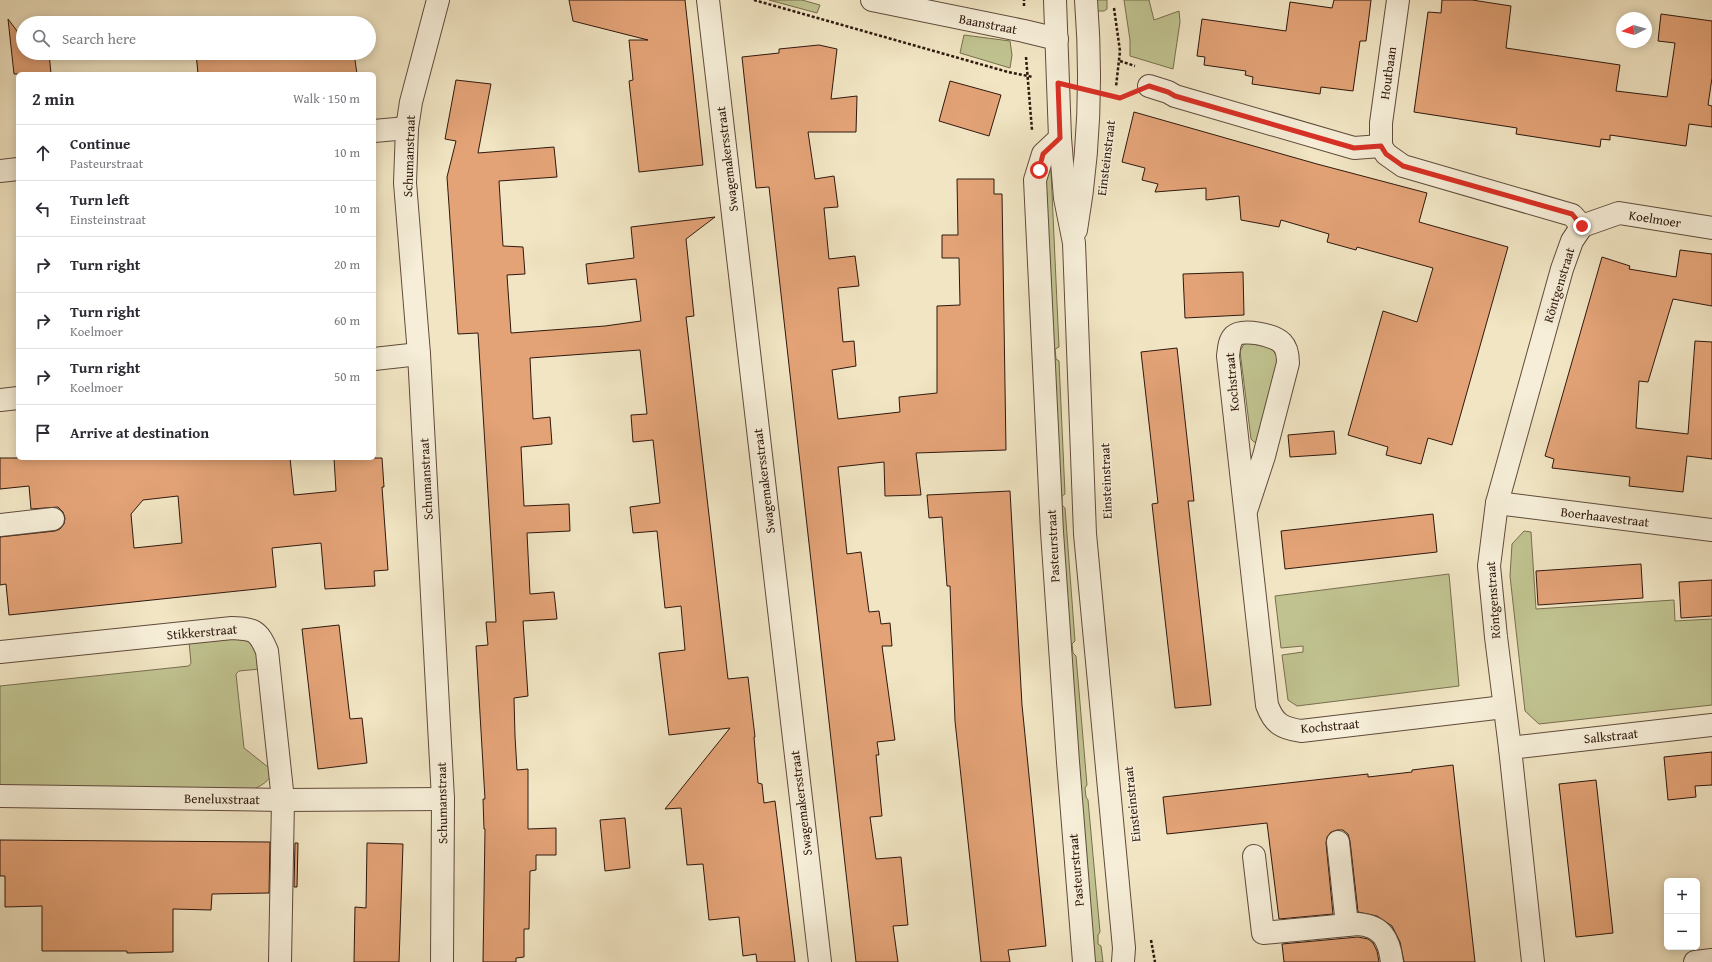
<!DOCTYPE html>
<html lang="en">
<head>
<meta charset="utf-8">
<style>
	:root { --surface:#fff; --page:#f2f2f3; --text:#2b2b33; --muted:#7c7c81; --line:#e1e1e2 }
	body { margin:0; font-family:"Gentium Book Plus",serif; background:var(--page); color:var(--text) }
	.controls { position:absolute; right:12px; bottom:12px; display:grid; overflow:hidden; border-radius:6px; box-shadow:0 2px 10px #0003 }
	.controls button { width:36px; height:36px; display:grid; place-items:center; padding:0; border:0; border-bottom:1px solid var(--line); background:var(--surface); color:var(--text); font:20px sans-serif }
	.compass { position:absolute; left:1616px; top:12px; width:36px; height:36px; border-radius:50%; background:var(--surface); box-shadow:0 2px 10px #0003; rotate:264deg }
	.stop { position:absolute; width:12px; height:12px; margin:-9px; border:3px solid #d93025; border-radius:50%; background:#fff }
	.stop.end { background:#d93025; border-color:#fff; box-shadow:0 1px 4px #0008 }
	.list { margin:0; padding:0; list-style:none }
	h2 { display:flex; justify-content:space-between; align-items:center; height:52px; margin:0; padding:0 16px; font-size:17px }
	h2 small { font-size:13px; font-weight:400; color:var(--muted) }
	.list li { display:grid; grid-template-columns:26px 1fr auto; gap:12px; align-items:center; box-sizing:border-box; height:56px; padding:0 16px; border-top:1px solid var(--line) }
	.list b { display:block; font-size:15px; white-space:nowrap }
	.list p { margin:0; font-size:13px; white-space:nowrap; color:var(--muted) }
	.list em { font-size:13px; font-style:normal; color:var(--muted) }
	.icon { flex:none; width:22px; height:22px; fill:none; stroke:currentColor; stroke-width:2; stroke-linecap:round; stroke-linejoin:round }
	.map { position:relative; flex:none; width:1712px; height:962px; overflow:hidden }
	.search { position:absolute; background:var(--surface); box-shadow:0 2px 10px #0003; left:16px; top:16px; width:360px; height:44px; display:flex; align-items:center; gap:10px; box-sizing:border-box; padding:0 14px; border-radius:22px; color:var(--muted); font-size:15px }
	.panel { position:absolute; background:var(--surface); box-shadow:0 2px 10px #0003; left:16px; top:72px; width:360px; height:388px; border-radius:6px }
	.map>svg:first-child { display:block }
</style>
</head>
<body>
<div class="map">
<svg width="1712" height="962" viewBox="0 0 1712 962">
	<rect width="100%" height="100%" fill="#f1e5c3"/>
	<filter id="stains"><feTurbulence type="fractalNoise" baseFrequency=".005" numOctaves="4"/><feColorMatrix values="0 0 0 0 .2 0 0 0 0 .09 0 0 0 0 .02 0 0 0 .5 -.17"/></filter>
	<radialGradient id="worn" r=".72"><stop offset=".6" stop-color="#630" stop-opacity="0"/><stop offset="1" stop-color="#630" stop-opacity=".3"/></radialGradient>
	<g fill="#c0c390" stroke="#786e4f">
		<path d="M769,0h33l18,5 -3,8z"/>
		<path d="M1094,0h13v9l-3,2h-7z"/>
		<path d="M1124,0h25l5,20 25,-9 1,11 -7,47 -43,-13v-16z"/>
		<path d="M964,35l46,6 2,14 -2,13 -50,-15z"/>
		<path d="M1051,171l8,176 -4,2 1,10 3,2 6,133 -3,2v9l3,3 10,133 -3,3 1,9 3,3 11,129 -2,3 1,9 2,3 12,132 -2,3v9l3,2 2,16h-10l-28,-345 -21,-445z"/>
		<path d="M1250,343l23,6 5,10 -21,83h-3l-3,-3 -11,-88 4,-7z"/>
		<path d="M1524,531l7,1 5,77 138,-9 1,21 37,-2v86l-173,19 -14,-13 -15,-135 2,-32z"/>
		<path d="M1449,574l10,112 -162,20 -9,-6 -6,-45 21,-3v-6l-22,2 -6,-52z"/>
		<path d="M241,636l14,9 5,24 -21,2 -3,3 8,74 29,23c-3,10 -13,16 -22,19l-251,-2v-102l189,-20 2,-3 -2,-21z"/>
	</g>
	<g fill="#e3a377" stroke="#2f180e" fill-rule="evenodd">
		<path d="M569,0h116l18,165 -64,7 -10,-91 4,-1 -4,-40h19l-75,-19z"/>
		<path d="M1334,0h37l-5,41h-6l-7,50 -32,-4 -1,7 -68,-10 1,-7 -8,-2 1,-4 -42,-6 1,-8 -8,-1 5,-37 84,12 4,-29 42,6z"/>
		<path d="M1442,0h30l39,6 -5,42 114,17 -4,26 51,6 8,-54 -17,-2 3,-27 51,7v57l-4,27 4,1v21l-23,-3 -3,22 -76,-11v5l-9,-1 -1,8 -84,-13 1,-6 -103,-16 14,-100 13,1z"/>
		<path d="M8,19l15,20v14h26l2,21h-37z"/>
		<path d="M819,45l18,4 -6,50 26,-3 -1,36h-48l7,47 19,-3 4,31 -14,1 5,51 26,-3 4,30 -21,2 5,54 11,-1 2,25 -24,4 6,49 62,-7 -1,-15 38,-4v-87l23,-1 -1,-47h-17v-23h16l-1,-56h37v15h8l4,256 -90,3 5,42 -36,1 -1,-34 -46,5 9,87 14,-2 8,60 10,-1 2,13 9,-1 2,23h-10l13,94 -18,2 2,13h-3l6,61 -12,1 6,42 25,-2 7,68 -15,1 5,36h-42l-87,-775 -13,1 -14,-131 37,-4v-4z"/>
		<path d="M196,53h158l3,21h-159z"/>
		<path d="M456,80l35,4 -13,69 76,-6 3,30 -58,4 4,65 20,1 2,27 -18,1 4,58 94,-7 36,-5 -5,-42 -48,5 -2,-20 48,-6 -3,-31 84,-10 -29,22 8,77 -8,1 7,60 35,302 20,-2 7,60h-1l4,46 4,1 2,19 11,-2 20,161h-38l-1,-8 -13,2 -4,-39 -30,3 -6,-56 -16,1 -6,-57 -16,1 65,-81 -61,7 -10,-82 26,-3 -4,-44 -16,2 -8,-77 -24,2 -3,-26 30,-4 -7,-63 -20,2 -2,-27 16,-1 -7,-64 -110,8 3,61 17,-2 2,27 -31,3 3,59 45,-2 1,27 -43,2 3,61 24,-2 3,27 -34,2 5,75 -14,2 1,38 2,34 11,-1v60l28,-1v27h-20v15l-6,1 -1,58h-5v28l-8,1v4h-33l2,-133h-1l-1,-30h2l-9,-153 12,-1 -2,-23h10l-18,-289 -20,1 -11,-157 9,-36 -11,-2z"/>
		<path d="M950,81l51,14 -12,41 -50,-15z"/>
		<path d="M1134,112l183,52 110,29 -8,29 89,25 -56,198 -24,-7 -7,26 -35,-9 2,-8 -40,-12 35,-124 34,11 16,-54 -76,-21 -1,3 -29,-8 2,-8 -48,-14 -2,7 -38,-7 -2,-24 -33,4v-12l-51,4 3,-8 -16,-4 3,-12 -23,-6z"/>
		<path d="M1680,250l32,4v52l-39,-7 -25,83 -9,-1 -3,47 52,6 7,-93 17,1v117l-25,-3 -4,36 -54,-6 1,-9 -78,-9 2,-9 -9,-3 57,-199 28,9 -1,3 47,8z"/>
		<path d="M1243,272l1,43 -59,3 -2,-44z"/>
		<path d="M1177,348l17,153h-6l23,204 -36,3 -23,-204 6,-1 -17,-151z"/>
		<path d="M1334,431l2,23 -46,3 -2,-22z"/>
		<path d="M0,458h290l4,37 42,-4 -2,-33h48l2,29h-2l6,83 -14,1 1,15 -50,3 -4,-46 -49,5 4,39 -267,28 -3,-31 -6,1v-48l55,-6 5,-2 4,-5 1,-6 -2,-6 -5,-5 -27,2 -2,-23 -29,3zM178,496l4,47 -48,5 -3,-34 12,-14z"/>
		<path d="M1010,491l12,214 24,241 -38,4 2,12h-29l-26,-241 -5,-135h-3l-5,-69 -13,1 -2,-23z"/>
		<path d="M1433,514l4,38 -152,17 -4,-38z"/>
		<path d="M1641,564l2,34 -105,7 -2,-34z"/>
		<path d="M1712,580v36l-31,2 -2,-36z"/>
		<path d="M339,625l11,94 12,-1 5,45 -49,6 -16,-140z"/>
		<path d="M1712,752v33l-17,1 1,11 -28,3 -4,-43z"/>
		<path d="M1453,765l22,197h-71l-4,-20 -8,-16 -15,-10 -19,-4 -8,-71 -2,-7 -5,-4h-6l-6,2 -4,5 -1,6 7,71 -54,5 -12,-96 -100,11 -4,-37 205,-23v3l44,-5v-2z"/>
		<path d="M1596,780l17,153 -37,4 -17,-153z"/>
		<path d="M625,818l5,50 -25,3 -5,-51z"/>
		<path d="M0,840l270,2 -1,51 -57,1 -1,16 -38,-1v43l-46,1v-2h-85v-45l-37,1v-31h-5z"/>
		<path d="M295,843h3l-1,44h-3z"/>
		<path d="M367,843l36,1 -4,118h-45l1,-55 11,1z"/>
		<path d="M1358,937l10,2 5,4 4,8 2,11h-95l-2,-18z"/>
	</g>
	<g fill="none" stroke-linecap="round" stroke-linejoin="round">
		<defs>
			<g id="minor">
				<path d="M438,0l-27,102 -4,26 -2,55 14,171 24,445 -1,163"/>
				<path d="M708,0l112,962"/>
				<path d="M872,0l152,31 33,8"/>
				<path d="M1055,0l5,138 5,60 9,45 11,291 39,414 -1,14"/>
				<path d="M1149,86l19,6 7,4 179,52 27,-2"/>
				<path d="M374,131l33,-3"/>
				<path d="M1060,138l-17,16 -8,26 17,352 16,230 16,200"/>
				<path d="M1381,146l5,8 17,12 169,49 10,11"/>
				<path d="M1381,146v-23l17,-123"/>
				<path d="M0,171l18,-2"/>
				<path d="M1582,226l37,-13 93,15"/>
				<path d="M1076,230c13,-75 16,-154 10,-230"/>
				<path d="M374,359l45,-5"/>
				<path d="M0,400l18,-2"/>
				<path d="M1497,503l215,27"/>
				<path d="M1246,511l18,-55 24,-93c0,-8 -1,-15 -6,-20 -8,-8 -39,-15 -48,-7 -5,5 -5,13 -6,20l39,349c7,19 15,23 34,26l203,-24"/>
				<path d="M0,525l53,-6"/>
				<path d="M0,652l232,-24c22,1 26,2 35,23l16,149 -3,162"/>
				<path d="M1510,748l202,-23"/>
				<path d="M0,796l283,4 160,-1"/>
				<path d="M1338,842l9,83"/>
				<path d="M1254,856l9,77 95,-9c24,2 31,15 34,38"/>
				<path d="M1533,962l-23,-214 -14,-111 -7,-71 8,-63 65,-234 10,-28 10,-15"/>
				<path d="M1695,962l17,-2"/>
			</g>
		</defs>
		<use href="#minor" stroke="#604b3b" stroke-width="24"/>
		<g stroke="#2f180e" stroke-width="2.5" stroke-dasharray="3 2" stroke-linecap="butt">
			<path d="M754,0l254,72 25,5"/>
			<path d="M1024,6v-6"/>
			<path d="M1114,8l6,43 -4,36"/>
			<path d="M1026,57l6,73"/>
			<path d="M1120,61l15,5"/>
			<path d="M1114,96l6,2 6,-2"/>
			<path d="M1151,940l4,22"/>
		</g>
		<use href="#minor" stroke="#f6eed8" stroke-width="22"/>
	</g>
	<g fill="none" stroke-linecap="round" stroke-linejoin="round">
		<path stroke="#d93025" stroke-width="5" d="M1039,170l4,-16 17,-16 -2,-55 62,15 29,-12 19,6 7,4 179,52 27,-2 5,8 17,12 169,48 10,12"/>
	</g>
	<g text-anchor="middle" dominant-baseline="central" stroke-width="3" stroke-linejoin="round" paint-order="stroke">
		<g font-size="13" fill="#2f180e" stroke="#f6eed8">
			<text transform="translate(988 24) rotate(11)">Baanstraat</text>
			<text transform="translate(1388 73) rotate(-82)">Houtbaan</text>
			<text transform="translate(409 156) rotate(-88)">Schumanstraat</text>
			<text transform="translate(1106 158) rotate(-83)">Einsteinstraat</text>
			<text transform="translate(727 159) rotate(-97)">Swagemakersstraat</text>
			<text transform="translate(1655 219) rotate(9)">Koelmoer</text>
			<text transform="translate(1559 285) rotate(-73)">Röntgenstraat</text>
			<text transform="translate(1232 382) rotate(-95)">Kochstraat</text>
			<text transform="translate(426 479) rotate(-93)">Schumanstraat</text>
			<text transform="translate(764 481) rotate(-97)">Swagemakersstraat</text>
			<text transform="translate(1106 481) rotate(-92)">Einsteinstraat</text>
			<text transform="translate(1605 517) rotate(7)">Boerhaavestraat</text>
			<text transform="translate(1053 546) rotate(-93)">Pasteurstraat</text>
			<text transform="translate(1493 600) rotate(-94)">Röntgenstraat</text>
			<text transform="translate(202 632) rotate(-5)">Stikkerstraat</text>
			<text transform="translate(1330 726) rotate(-5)">Kochstraat</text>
			<text transform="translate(1611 736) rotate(-6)">Salkstraat</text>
			<text transform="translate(222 799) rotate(1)">Beneluxstraat</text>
			<text transform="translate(442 803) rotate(-91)">Schumanstraat</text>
			<text transform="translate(801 803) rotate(-97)">Swagemakersstraat</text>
			<text transform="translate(1132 804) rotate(-96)">Einsteinstraat</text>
			<text transform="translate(1076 870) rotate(-95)">Pasteurstraat</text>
		</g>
	</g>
	<rect width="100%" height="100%" filter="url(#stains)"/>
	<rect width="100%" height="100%" fill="url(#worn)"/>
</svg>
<div class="controls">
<button>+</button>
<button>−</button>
</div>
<svg class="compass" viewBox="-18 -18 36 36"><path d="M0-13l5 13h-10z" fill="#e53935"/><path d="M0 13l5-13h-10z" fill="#7c7c81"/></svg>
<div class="stop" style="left:1039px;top:170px"></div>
<div class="stop end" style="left:1582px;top:226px"></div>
<div class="search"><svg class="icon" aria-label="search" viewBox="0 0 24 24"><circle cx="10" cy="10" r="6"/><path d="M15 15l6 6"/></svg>Search here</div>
<section class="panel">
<h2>2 min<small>Walk · 150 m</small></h2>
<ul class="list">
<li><svg class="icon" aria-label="ahead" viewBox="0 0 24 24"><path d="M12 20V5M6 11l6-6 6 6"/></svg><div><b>Continue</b><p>Pasteurstraat</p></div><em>10 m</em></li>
<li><svg class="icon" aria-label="left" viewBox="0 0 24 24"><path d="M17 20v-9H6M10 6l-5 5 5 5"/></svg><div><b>Turn left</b><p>Einsteinstraat</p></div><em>10 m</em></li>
<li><svg class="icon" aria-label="right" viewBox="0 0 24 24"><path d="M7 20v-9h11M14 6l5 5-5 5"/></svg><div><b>Turn right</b></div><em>20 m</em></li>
<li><svg class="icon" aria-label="right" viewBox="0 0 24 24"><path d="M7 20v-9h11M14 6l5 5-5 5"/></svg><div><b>Turn right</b><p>Koelmoer</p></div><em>60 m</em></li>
<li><svg class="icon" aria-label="right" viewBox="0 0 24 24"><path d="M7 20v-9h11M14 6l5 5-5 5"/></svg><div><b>Turn right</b><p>Koelmoer</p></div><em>50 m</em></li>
<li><svg class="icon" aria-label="arrive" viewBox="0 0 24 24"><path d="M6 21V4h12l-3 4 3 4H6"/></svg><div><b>Arrive at destination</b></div></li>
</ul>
</section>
</div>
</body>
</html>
